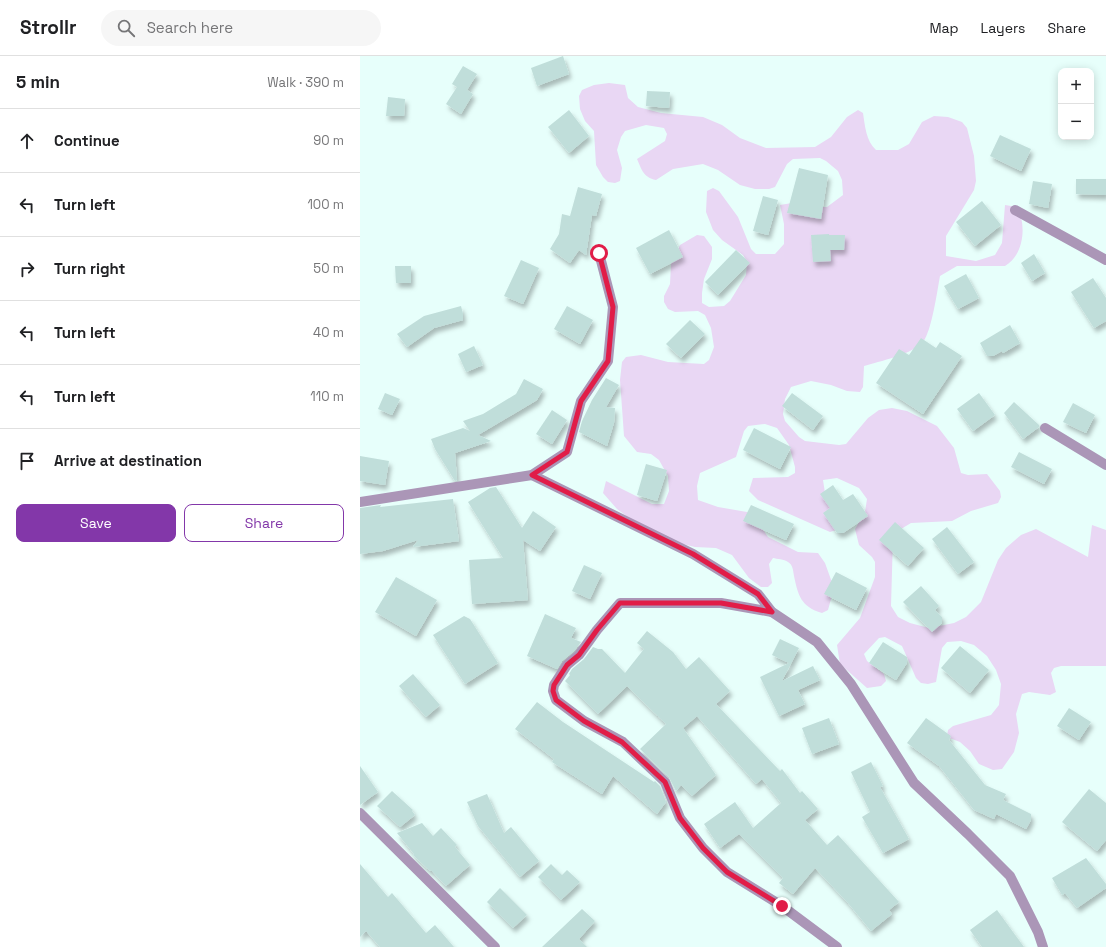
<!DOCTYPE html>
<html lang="en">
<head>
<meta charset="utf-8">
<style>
	:root { --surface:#fff; --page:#f6f6f6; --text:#202124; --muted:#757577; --line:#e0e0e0; --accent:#8337a9 }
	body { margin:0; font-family:"Space Grotesk",sans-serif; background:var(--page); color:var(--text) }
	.controls { position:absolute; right:12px; top:12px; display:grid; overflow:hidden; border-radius:8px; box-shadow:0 2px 10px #0003 }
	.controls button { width:36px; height:36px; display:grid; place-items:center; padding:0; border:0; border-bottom:1px solid var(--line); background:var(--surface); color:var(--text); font:20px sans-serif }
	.stop { position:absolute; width:12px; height:12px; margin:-9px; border:3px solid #e11d48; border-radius:50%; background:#fff }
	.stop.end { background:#e11d48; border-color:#fff; box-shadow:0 1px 4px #0008 }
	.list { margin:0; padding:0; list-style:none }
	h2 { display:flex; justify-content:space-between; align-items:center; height:52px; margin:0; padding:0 16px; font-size:17px }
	h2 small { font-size:13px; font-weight:400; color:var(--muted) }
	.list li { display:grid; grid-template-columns:26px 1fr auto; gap:12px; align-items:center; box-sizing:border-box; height:64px; padding:0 16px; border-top:1px solid var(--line) }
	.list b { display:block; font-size:15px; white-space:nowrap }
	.list em { font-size:13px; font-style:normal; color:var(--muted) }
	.actions { display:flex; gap:8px; padding:12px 16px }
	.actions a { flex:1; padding:9px 0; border:1px solid var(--accent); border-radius:8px; text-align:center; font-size:14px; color:var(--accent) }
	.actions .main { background:var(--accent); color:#fff }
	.icon { flex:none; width:22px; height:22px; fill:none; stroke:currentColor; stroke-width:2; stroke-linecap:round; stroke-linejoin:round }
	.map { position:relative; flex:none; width:746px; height:891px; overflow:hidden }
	header { display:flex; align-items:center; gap:24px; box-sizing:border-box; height:56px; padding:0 20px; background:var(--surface); border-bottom:1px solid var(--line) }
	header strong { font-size:19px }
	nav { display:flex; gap:22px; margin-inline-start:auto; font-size:14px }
	.search { width:280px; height:36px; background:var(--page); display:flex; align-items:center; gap:10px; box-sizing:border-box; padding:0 14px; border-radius:22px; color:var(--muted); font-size:15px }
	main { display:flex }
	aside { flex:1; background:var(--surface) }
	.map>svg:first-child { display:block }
</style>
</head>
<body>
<header>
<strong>Strollr</strong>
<div class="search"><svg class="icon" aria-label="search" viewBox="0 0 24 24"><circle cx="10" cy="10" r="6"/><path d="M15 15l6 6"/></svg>Search here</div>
<nav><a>Map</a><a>Layers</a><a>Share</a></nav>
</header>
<main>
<aside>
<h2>5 min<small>Walk · 390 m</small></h2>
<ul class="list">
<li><svg class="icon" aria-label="ahead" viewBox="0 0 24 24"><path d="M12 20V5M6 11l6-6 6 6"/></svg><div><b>Continue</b></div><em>90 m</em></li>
<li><svg class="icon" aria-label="left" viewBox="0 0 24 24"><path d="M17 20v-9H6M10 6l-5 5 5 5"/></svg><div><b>Turn left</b></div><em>100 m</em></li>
<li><svg class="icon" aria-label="right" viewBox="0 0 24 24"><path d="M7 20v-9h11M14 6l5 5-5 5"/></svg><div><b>Turn right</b></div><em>50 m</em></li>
<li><svg class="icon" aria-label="left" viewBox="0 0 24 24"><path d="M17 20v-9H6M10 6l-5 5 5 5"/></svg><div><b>Turn left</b></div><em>40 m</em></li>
<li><svg class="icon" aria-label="left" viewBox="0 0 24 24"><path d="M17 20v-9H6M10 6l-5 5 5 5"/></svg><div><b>Turn left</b></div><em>110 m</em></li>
<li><svg class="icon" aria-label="arrive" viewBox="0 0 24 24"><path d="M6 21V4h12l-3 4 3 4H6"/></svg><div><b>Arrive at destination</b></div></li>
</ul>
<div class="actions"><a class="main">Save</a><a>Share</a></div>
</aside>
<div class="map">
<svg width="746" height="891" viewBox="0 0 746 891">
	<defs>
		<filter id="shadow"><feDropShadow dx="2.5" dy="4.5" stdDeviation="2" flood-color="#0004"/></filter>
	</defs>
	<rect width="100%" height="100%" fill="#e7fffb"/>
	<path fill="#e9d7f4" d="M249,27l16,2 3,13 10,9 23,6 42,4 19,8 18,13 26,10 49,-1 16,-10 16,-20 11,-7 5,3c2,13 3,28 13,37h22l11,-6 13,-22 12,-6 14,1 14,5 5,6 7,28 2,25 -2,9 -28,46v20l30,5 19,-6 7,-12 3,-38 12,2c10,18 7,48 -12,59h-48l-17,10c-3,16 -8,54 -17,66 -8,11 -45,20 -59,24l-1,21 -3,5 -13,-1 -16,-6 -20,-4 -20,6 -6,12 -2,15 2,7 14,16 6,4 34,4 7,-1 22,-26 11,-8 13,-2 15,3 30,15 17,22 7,25 7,2 19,-1 13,17 1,6 -3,6 -27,8 -19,10 -41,2 -15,9 -3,5 -2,69 7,11 12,6 19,5 25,-5 12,-6 15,-15 17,-42 8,-12 15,-13 15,-6 52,28 4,-32 14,5v136h-45l-7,2 -3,5 5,19 -6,3 -21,-3 -7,2 -6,20 3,19 -5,19 -12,17 -9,1 -14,-6 -9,-13 -10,-9 -13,-5 1,-7 5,-4 38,-11 8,-10 2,-21 -5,-14 -9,-14 -13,-11 -13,-4 -14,1 -5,6 -6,34 -8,2 -7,-1 -5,-5 -14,-32 -17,-9 -6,1 -15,16 3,7 17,13 2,7 -5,5 -14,2 -27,-24 -3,-19 23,-27 15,-41v-15l-3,-5 -13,-12 -4,-16 10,-17 2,-13 -8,-11 -22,-10 -14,2 2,13 12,31 -1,6 -6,2 -72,-32 -9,-9 4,-13 35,-1 7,-4v-6l-6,-22 -12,-17 -12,-4 -17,2 -4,5 -8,26 -36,16 -3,13 1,14 20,7 29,5 10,9 11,16 30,15 20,1 7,10 9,25 -6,22 -6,3c-21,-6 -24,-18 -28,-37 -1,-6 -1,-11 -6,-14 -4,-3 -11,-3 -15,-4l-4,6 3,19 -4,4h-7l-12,-9 -17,-23 -16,-7 -21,-1 -24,-6 -31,-15 -23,-17 -14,-16 3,-12 46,23h12l5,-13 -1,-15 -9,-16 -8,-6 -14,-2 -13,-16 -4,-56 2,-18 4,-5 15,-2 27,7 36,2 5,-4 5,-13 -3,-19 -6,-13 -7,-4 -23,1 -7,-3 -4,-7v-6l6,-12 1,-20 9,-19 17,-10 7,1 8,11v12l-8,20 -2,14v10l7,4 15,-1 6,-5 16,-26 1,-13 -4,-7 -21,-15 -9,-10 -7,-18 1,-21 6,-3 6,3 19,26 13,32 5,5h19l9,-10v-20l-4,-19 24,-4 12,6h11l16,-12 -1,-15 -4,-9 -12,-10 -6,-3 -27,1 -6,5 -12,23 -6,2h-14l-15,-4 -22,-15 -15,-6 -30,5 -17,11c-13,-3 -14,-10 -19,-21l28,-18 2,-7 -3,-6 -18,-3 -21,6 -4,6 -4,13 5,18 -2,13 -5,2 -7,-1 -5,-5 -7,-12 -2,-34 -9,-10 -5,-12 -1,-13 3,-6 12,-5z"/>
	<g fill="#c0deda" filter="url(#shadow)">
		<path d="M203,0l6,18 -32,12 -6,-18z"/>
		<path d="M103,10l14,8 -10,16 6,4 -12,20 -15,-10 11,-17 -5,-3z"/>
		<path d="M287,35l23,1 -1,16 -23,-2z"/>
		<path d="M28,41l17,2 -1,17h-18z"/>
		<path d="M209,54l20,26 -20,17 -21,-26z"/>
		<path d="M640,79l31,14 -10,22 -31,-15z"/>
		<path d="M439,112l29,7 -7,44 -34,-6z"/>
		<path d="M716,123h30v16l-30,-1z"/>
		<path d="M673,125l19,3 -4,24 -19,-4z"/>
		<path d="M218,131l24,7 -6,22 -4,-1 -6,40 -7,-5 -9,13 -20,-14 9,-15 3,-20 8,2z"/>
		<path d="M403,140l15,4 -10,35 -15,-4z"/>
		<path d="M622,145l19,24 -26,21 -19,-24z"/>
		<path d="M309,174l14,27 -33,17 -14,-26z"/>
		<path d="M469,178v1h16l-1,15h-14l1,11 -18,1 -2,-27z"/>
		<path d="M376,194l14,13 -32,32 -13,-13z"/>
		<path d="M674,198l11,19 -13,8 -11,-18z"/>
		<path d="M161,204l18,8 -16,36 -19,-8z"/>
		<path d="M35,210h16v17h-15z"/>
		<path d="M606,218l13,24 -21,11 -14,-23z"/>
		<path d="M733,222l13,20v23l-12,7 -23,-36z"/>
		<path d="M101,250l2,8v6l-29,8 -27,19 -10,-13 27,-18z"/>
		<path d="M207,250l26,14 -13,24 -26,-15z"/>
		<path d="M330,264l15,14 -24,24 -15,-14z"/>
		<path d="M650,269l10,18 -17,10 -1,-2 -9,5h-6l-7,-13z"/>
		<path d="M561,282l15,10 4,-6 22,14 -39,58 -47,-31 23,-34 10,6z"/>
		<path d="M114,290l9,19 -17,7 -8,-18z"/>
		<path d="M246,322l13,7 -13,22 9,1 -1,15 -7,23 -28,-14 3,-11 10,-21z"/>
		<path d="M164,323l19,10 -6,11 -59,35 13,6 -36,12 2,27 -2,1 -20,-32 -4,-10 32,-11 7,3 -7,-10 20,-7 33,-20z"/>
		<path d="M25,337l15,6 -8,16 -14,-6z"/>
		<path d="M432,337l31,23 -10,14 -31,-24z"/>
		<path d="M619,337l16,22 -22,16 -16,-22z"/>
		<path d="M654,346l25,23v2l-16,12 -19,-26z"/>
		<path d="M713,347l22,12 -9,18 -23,-11z"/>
		<path d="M192,354l15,10 -15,24 -16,-10z"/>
		<path d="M394,372l37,19 -11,22 -37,-19z"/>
		<path d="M659,396l33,17 -8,15 -33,-17z"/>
		<path d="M0,400l29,5 -4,24 -25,-4z"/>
		<path d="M286,408l21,6 -10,31 -20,-6z"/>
		<path d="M473,429l10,15 10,-6 15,22 -25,17h-6l-14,-20 7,-5 -10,-14z"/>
		<path d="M136,431l26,41 11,-17 23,16 -16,24 -17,-11 5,60 -56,4 -3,-44 34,-2 -35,-56 22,-14z"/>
		<path d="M93,443l6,42 -46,6 5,-7 -35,11 -23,3v-46l21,-3 -1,2z"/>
		<path d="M391,449l43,19 -8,16 -43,-19z"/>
		<path d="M535,466l29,26 -16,18 -29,-26z"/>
		<path d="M587,471l27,35 -16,12 -26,-35z"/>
		<path d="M224,509l18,8 -12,26 -18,-8z"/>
		<path d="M476,516l31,16 -11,22 -32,-16z"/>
		<path d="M36,521l41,23 -21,36 -41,-24z"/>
		<path d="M561,530l18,20 -4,4 7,7v6l-10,9 -29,-30z"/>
		<path d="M185,558l31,14 -5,10 10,4 -7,9 -12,10 -5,8 -30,-13z"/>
		<path d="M104,560l6,3 28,44 -33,21 -32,-49z"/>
		<path d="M287,575l26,21 13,17 13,-12 31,34 -14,13 64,67 2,-2 18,24 2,-2 16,18 -13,11 22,25 11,-10 61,67 -10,8 3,4 -21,17 -23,-28 -33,-35 -22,26 -14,-11 4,-5 -44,-44 -19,14 -16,-24 31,-22 18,26 28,-25 -19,-24 -6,5 -59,-68 -14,12 33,47 -24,21 -11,-11 -5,6 -7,-14 -29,-28 26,-25 -39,-38 -29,28 -33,-33 5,-6 -1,-1 3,-5 12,-10 9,-12 5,2h4l23,24 19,-24 -7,-6z"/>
		<path d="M420,583l19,9 -17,33 31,-15 7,14 -22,10 7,14 -26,12 -19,-39 29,-14 -17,-8z"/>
		<path d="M523,586l24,15v6l-11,17 -27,-17z"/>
		<path d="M600,590l29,24 -19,23 -29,-25z"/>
		<path d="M53,618l27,31 -14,12 -27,-31z"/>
		<path d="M177,646l26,20 91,60 1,-1 5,5 6,16 -9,12 -44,-38 -11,18 -50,-32 2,-3 -39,-30z"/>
		<path d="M709,652l22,14 -12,18 -22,-14z"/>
		<path d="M469,662l10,26 -27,10 -10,-26z"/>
		<path d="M566,662l25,18 -2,4 36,45 21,9 -3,6 28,14v6l-5,9 -30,-15 -2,5 -20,-9 -35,-44 -32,-23z"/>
		<path d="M511,706l12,24 -3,1 29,52 -26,14 -21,-36 8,-5 -19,-40z"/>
		<path d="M0,710l18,26 -18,13z"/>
		<path d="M729,733l17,14v37l-9,11 -35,-29z"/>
		<path d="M32,735l21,19 -1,1 3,4 -15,12 -23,-21z"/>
		<path d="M127,738l17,39 7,-6 28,34 -19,16 -42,-51 -11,-24z"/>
		<path d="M62,767l11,13 8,-8 16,17 -2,2 15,18 -24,21 -15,-16 -1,1 -17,-16 1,-1 -17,-21z"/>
		<path d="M726,802l20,26v4l-29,20 -12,-15 -3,2 -10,-17z"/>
		<path d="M0,808l28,33 4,-4 34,40 9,-8 19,22h-74l-14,-16 -6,6z"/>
		<path d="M191,808l11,11 5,-5 13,12 -19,18 -23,-23z"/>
		<path d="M140,832l27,27 -14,13 -26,-26z"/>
		<path d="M222,853l13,12 -16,18 8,8h-45z"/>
		<path d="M637,854l27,37h-42l-12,-17z"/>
	</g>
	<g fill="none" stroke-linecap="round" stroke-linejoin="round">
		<g stroke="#ab96b7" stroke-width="10">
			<path d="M655,154l91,50"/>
			<path d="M685,372l61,37"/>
			<path d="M172,419l161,79 65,40 14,18 45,30 34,42 63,99 54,51 42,42 28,56 5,15"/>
			<path d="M0,446l172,-27 35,-23 14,-51 27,-40 5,-54 -14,-54"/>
			<path d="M412,556l-51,-9h-101l-23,27 -18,25 -12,10 -13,20 -1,6 3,9 28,21 39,21 42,40 15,36 23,30 24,24 55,34 55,41"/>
			<path d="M0,757l135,134"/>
		</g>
	</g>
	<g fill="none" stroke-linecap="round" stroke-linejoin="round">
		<path stroke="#e11d48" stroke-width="5" d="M239,197l14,54 -5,54 -27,40 -14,51 -35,23 161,79 65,40 14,18 -51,-9h-101l-23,27 -18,25 -12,10 -13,20 -1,6 3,9 28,21 38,21 43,40 15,36 23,30 24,24 55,34"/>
	</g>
</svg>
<div class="controls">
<button>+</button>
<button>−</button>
</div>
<div class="stop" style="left:239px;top:197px"></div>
<div class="stop end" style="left:422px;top:850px"></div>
</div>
</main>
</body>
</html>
